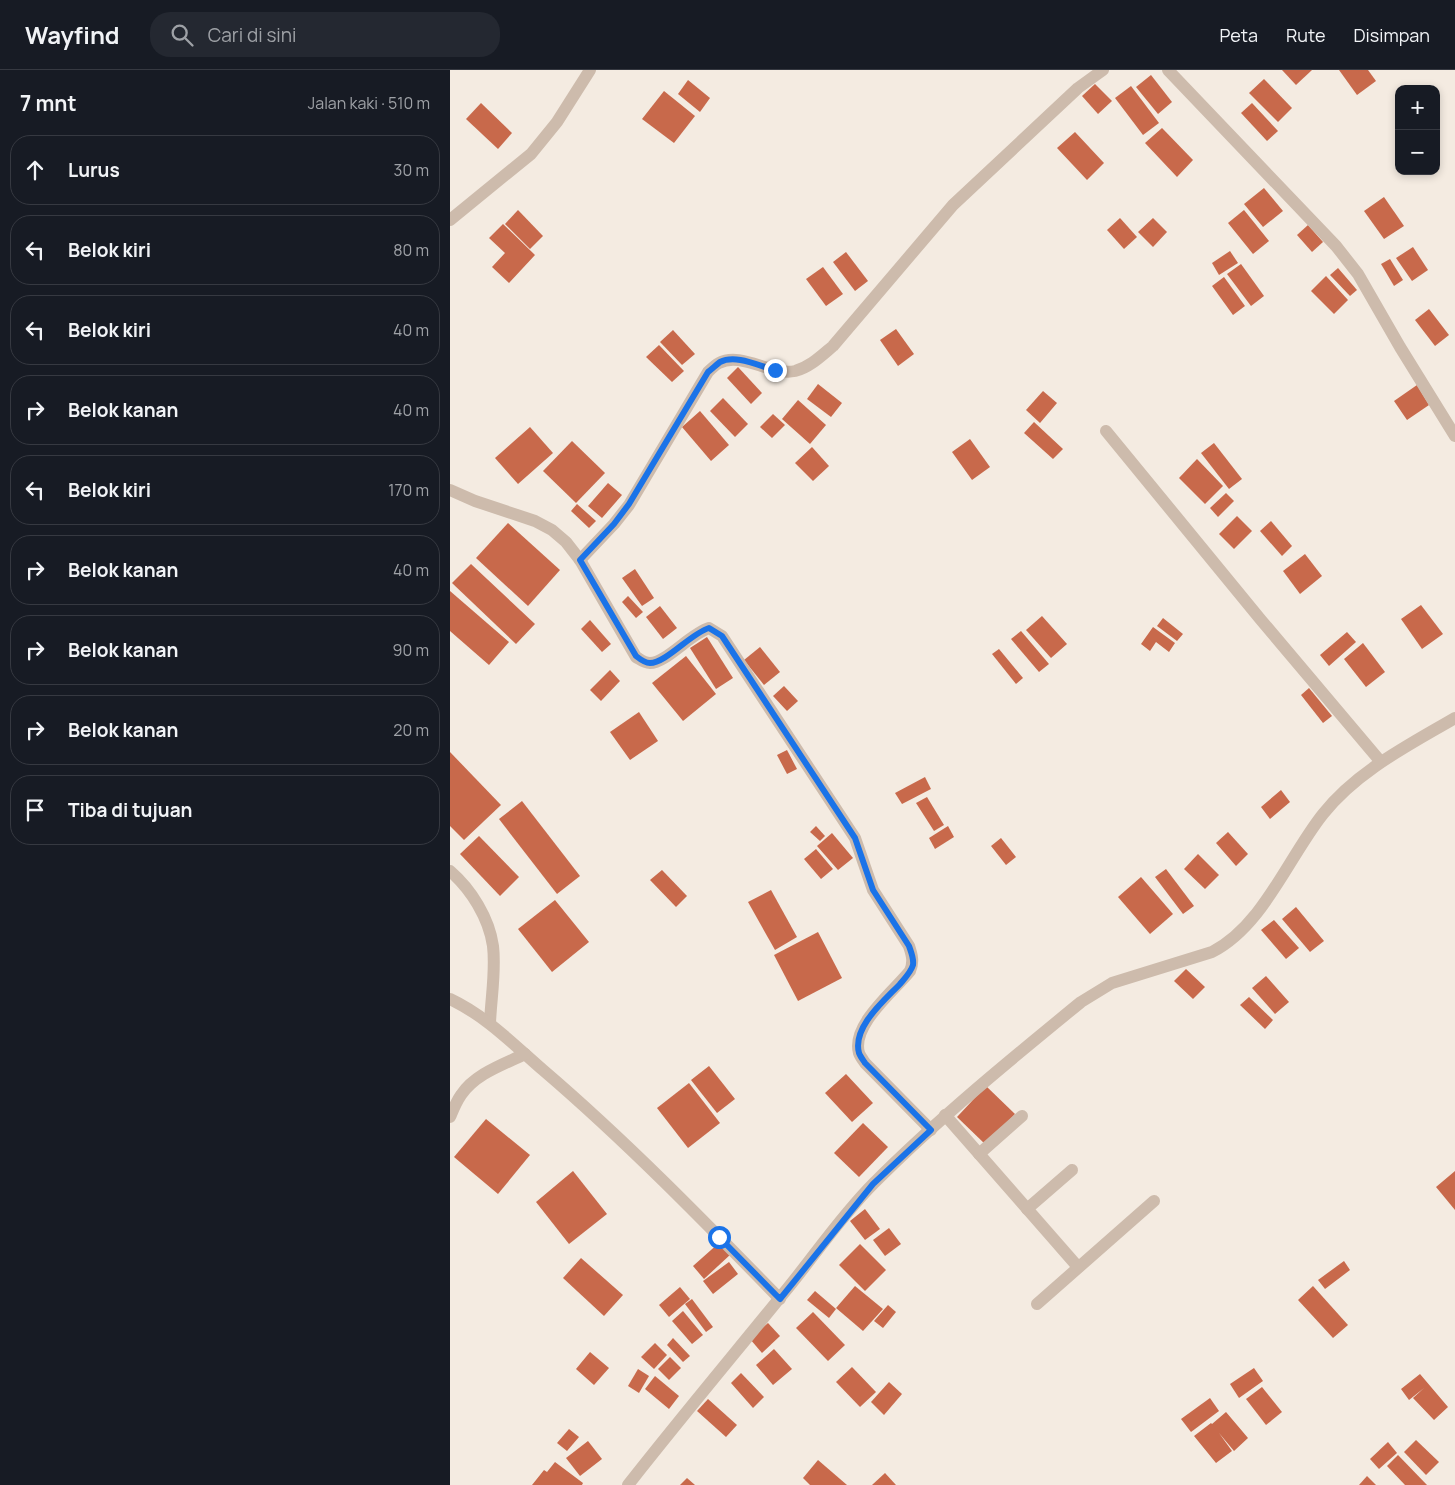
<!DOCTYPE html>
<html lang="id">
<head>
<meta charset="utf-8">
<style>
	:root { --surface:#171b24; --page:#242831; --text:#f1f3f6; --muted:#9ea1a6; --line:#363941 }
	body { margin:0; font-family:Manrope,sans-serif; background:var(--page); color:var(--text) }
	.controls { position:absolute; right:15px; top:15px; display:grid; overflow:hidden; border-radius:10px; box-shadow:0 2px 8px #0003 }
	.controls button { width:45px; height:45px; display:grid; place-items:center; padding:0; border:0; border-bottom:1px solid var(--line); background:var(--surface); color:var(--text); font:25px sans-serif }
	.stop { position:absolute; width:15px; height:15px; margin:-11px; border:4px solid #1a73e8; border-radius:50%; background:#fff }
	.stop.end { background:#1a73e8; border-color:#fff; box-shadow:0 1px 5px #0008 }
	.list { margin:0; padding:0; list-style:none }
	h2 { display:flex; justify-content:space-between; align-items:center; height:65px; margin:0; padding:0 20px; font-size:21px }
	h2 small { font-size:16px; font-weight:400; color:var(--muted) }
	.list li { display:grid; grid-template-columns:32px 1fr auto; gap:15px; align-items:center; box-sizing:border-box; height:70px; margin:0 10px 10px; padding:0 10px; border:1px solid var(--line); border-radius:20px }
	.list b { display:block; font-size:19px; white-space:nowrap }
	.list em { font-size:16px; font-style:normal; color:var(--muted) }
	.icon { flex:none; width:28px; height:28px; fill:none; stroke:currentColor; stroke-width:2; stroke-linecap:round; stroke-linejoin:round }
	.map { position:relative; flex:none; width:1005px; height:1415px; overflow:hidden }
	header { display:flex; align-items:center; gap:30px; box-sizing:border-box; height:70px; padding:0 25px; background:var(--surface); border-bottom:1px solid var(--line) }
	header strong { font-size:24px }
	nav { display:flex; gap:28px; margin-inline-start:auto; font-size:18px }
	.search { width:350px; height:45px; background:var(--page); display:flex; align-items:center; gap:12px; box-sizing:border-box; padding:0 18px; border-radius:20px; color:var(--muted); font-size:19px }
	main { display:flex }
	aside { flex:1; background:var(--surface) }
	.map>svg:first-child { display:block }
</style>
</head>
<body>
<header>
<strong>Wayfind</strong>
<div class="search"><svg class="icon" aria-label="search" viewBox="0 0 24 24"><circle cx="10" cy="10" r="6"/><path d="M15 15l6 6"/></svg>Cari di sini</div>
<nav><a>Peta</a><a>Rute</a><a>Disimpan</a></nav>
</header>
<main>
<aside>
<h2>7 mnt<small>Jalan kaki · 510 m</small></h2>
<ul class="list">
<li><svg class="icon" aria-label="ahead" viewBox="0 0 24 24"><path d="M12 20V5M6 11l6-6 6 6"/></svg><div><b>Lurus</b></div><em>30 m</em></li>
<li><svg class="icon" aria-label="left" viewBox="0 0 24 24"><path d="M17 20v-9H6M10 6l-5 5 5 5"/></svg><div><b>Belok kiri</b></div><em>80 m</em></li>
<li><svg class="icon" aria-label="left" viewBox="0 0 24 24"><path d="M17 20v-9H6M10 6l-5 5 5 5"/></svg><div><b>Belok kiri</b></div><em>40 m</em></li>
<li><svg class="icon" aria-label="right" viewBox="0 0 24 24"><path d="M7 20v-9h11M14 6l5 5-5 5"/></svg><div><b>Belok kanan</b></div><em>40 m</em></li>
<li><svg class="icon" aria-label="left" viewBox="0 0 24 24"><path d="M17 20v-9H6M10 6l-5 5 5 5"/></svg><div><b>Belok kiri</b></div><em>170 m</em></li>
<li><svg class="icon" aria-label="right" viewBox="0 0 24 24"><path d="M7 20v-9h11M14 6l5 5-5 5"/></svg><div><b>Belok kanan</b></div><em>40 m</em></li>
<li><svg class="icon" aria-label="right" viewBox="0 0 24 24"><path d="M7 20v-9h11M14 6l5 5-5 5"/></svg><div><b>Belok kanan</b></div><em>90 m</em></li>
<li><svg class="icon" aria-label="right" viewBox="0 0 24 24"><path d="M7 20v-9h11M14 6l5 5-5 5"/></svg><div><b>Belok kanan</b></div><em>20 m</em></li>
<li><svg class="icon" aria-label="arrive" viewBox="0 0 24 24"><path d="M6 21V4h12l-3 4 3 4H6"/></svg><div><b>Tiba di tujuan</b></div></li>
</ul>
</aside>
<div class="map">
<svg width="1005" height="1415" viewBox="0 0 1005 1415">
	<rect width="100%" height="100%" fill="#f4ebe1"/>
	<g fill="#c8694b">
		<path d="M832,0h30l-16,15z"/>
		<path d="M889,0h29l8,11 -19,14z"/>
		<path d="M701,5l21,27 -14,12 -22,-27z"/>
		<path d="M814,9l28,29 -14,14 -29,-29z"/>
		<path d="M238,10l22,18 -10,14 -22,-18z"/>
		<path d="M645,14l17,17 -14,13 -16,-18z"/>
		<path d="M681,16l28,37 -16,12 -28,-37z"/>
		<path d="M214,21l31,25 -21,27 -32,-24z"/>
		<path d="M31,33l31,30 -14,16 -32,-30z"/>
		<path d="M802,33l26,28 -11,10 -26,-28z"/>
		<path d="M712,58l31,32 -16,17 -32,-34z"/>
		<path d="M625,62l29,31 -17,17 -30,-32z"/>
		<path d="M814,118l19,23 -20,16 -19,-23z"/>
		<path d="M934,127l20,29 -20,13 -20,-28z"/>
		<path d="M68,140l25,26 -13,13 -25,-25z"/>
		<path d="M794,140l25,31 -16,13 -25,-31z"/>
		<path d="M670,148l17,19 -13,12 -17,-19z"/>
		<path d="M703,148l14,14 -14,15 -15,-15z"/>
		<path d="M53,154l32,31 -26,28 -17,-16 13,-14 -16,-15z"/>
		<path d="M858,155l15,17 -11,10 -15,-17z"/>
		<path d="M963,177l15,23 -16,11 -16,-23z"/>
		<path d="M780,181l8,12 -19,12 -7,-12z"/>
		<path d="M396,182l22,29 -13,10 -22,-29z"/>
		<path d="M940,189l13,21 -9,6 -13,-22z"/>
		<path d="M791,194l23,32 -13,10 -24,-32z"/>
		<path d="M373,197l20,27 -17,12 -20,-27z"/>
		<path d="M888,198l19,22 -7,6 -20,-21z"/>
		<path d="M876,206l22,24 -14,14 -23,-23z"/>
		<path d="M774,207l21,29 -12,9 -21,-29z"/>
		<path d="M979,239l20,26 -14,11 -20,-26z"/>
		<path d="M446,259l18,25 -16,12 -18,-26z"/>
		<path d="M223,260l22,24 -13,11 -22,-23z"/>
		<path d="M209,275l25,26 -12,11 -26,-25z"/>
		<path d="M288,297l24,26 -11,11 -24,-26z"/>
		<path d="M368,314l24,19 -11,14 -24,-18z"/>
		<path d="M967,315l12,20 -22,15 -13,-19z"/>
		<path d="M593,321l14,12 -17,20 -14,-13z"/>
		<path d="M273,328l25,26 -13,13 -25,-26z"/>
		<path d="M348,330l28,25 -16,19 -28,-25z"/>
		<path d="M250,341l29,34 -18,16 -29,-34z"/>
		<path d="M323,344l12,11 -13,13 -12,-11z"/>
		<path d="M584,352l29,27 -10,10 -29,-26z"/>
		<path d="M80,357l23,26 -35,31 -23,-26z"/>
		<path d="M520,369l20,28 -18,13 -20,-28z"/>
		<path d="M122,371l33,32 -29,30 -33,-32z"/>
		<path d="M764,373l28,36 -13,10 -28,-36z"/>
		<path d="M362,377l17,19 -16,15 -18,-18z"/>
		<path d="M747,389l26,27 -18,18 -26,-26z"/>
		<path d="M158,413l14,12 -20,23 -14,-12z"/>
		<path d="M776,423l8,8 -16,16 -8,-9z"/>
		<path d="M127,434l19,17 -7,7 -18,-17z"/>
		<path d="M787,446l15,15 -18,18 -15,-15z"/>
		<path d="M821,451l21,25 -10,10 -22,-25z"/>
		<path d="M58,453l52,47 -32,36 -52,-48z"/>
		<path d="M855,484l17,22 -22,18 -17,-23z"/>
		<path d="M21,494l64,60 -19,20 -64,-61z"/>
		<path d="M185,499l19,29 -12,8 -20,-28z"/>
		<path d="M0,521l59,51 -20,23 -39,-34z"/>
		<path d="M178,526l15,16 -7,6 -14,-16z"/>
		<path d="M971,535l22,29 -21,15 -21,-30z"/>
		<path d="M210,536l17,22 -14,11 -17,-22z"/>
		<path d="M592,546l25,28 -16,14 -25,-28z"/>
		<path d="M713,548l20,16 -6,7 -20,-15z"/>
		<path d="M140,550l21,24 -9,8 -21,-23z"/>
		<path d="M703,557l22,16 -6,9 -13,-10 -6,9 -9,-7z"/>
		<path d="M571,561l28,33 -10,8 -28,-33z"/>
		<path d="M897,562l9,10 -27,24 -9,-11z"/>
		<path d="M257,567l26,41 -17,11 -26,-41z"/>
		<path d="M913,573l22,29 -19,15 -22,-28z"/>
		<path d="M310,577l20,25 -16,13 -20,-25z"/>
		<path d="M549,579l24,29 -7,6 -24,-30z"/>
		<path d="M236,586l30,38 -33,27 -31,-38z"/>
		<path d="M160,600l10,11 -19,20 -11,-11z"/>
		<path d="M334,616l14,15 -11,10 -14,-15z"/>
		<path d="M859,618l23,28 -9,7 -22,-28z"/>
		<path d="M189,642l19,29 -28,19 -20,-28z"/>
		<path d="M337,680l10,19 -10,5 -10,-19z"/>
		<path d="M0,682l51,53 -37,35 -14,-14z"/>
		<path d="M475,707l6,12 -29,15 -7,-11z"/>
		<path d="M831,720l9,12 -20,17 -9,-12z"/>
		<path d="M477,727l17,28 -10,6 -18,-28z"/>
		<path d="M72,731l58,75 -23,18 -58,-75z"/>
		<path d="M366,756l9,10 -5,5 -10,-9z"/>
		<path d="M498,756l6,11 -19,12 -6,-11z"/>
		<path d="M778,762l20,22 -12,12 -20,-23z"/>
		<path d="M382,763l21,25 -15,12 -21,-24z"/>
		<path d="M29,766l40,41 -19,19 -40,-42z"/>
		<path d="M551,768l15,19 -10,8 -15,-19z"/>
		<path d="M366,779l17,20 -12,10 -17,-20z"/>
		<path d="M748,784l21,21 -14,14 -21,-20z"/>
		<path d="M716,799l28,37 -11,8 -28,-37z"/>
		<path d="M212,800l25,26 -11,11 -26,-27z"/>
		<path d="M691,807l32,37 -23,20 -32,-37z"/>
		<path d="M321,820l26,47 -22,13 -27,-48z"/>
		<path d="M105,830l34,42 -37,30 -34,-43z"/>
		<path d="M846,837l28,34 -14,11 -28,-33z"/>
		<path d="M824,850l25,28 -13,11 -25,-29z"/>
		<path d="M368,862l24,46 -44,23 -24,-46z"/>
		<path d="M736,899l19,18 -12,12 -19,-18z"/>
		<path d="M816,906l23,26 -14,12 -23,-26z"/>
		<path d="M799,927l24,23 -8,9 -25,-24z"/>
		<path d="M259,996l26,33 -18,14 -26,-33z"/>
		<path d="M396,1004l27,29 -21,19 -27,-29z"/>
		<path d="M239,1013l31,40 -32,25 -31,-40z"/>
		<path d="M536,1016l29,28 -29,31 -29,-28z"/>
		<path d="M36,1049l44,36 -32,39 -44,-37z"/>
		<path d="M413,1053l25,24 -29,30 -25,-24z"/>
		<path d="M123,1101l34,43 -38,30 -33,-42z"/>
		<path d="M1005,1101v39l-19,-23z"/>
		<path d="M415,1139l15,20 -15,11 -15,-19z"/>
		<path d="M439,1158l12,16 -16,12 -12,-16z"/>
		<path d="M270,1172l11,12 -27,25 -11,-13z"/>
		<path d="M410,1174l26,26 -21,21 -26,-26z"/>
		<path d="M131,1188l42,37 -19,21 -41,-38z"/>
		<path d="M894,1191l6,9 -25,19 -7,-9z"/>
		<path d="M279,1192l9,12 -25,20 -10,-13z"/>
		<path d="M405,1216l28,23 -20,22 -27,-23z"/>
		<path d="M863,1216l35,39 -15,13 -35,-38z"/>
		<path d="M230,1217l10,12 -21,18 -10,-12z"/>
		<path d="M365,1221l21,18 -7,9 -22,-18z"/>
		<path d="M242,1229l21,28 -7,5 -21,-28z"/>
		<path d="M438,1235l8,7 -13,16 -9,-7z"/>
		<path d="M233,1241l20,24 -11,9 -20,-23z"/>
		<path d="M363,1242l32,33 -17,16 -32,-33z"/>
		<path d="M318,1253l12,13 -18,17 -12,-14z"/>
		<path d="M223,1268l17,18 -7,6 -16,-17z"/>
		<path d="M205,1273l12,12 -13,14 -13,-12z"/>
		<path d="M324,1279l18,20 -19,16 -17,-20z"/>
		<path d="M140,1282l19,16 -15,17 -18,-16z"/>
		<path d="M220,1287l11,11 -12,12 -11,-11z"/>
		<path d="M402,1297l24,25 -16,15 -24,-25z"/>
		<path d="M804,1298l9,13 -24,17 -9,-14z"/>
		<path d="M188,1299l11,7 -10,17 -11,-7z"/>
		<path d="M291,1303l23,24 -11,11 -22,-25z"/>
		<path d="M970,1304l28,33 -14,13 -21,-22 11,-10 -15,12 -8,-11z"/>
		<path d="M205,1306l24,20 -10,13 -24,-20z"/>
		<path d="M439,1312l13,12 -18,21 -13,-13z"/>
		<path d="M812,1317l20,25 -16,13 -20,-26z"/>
		<path d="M760,1328l9,13 -28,21 -10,-13z"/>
		<path d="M258,1329l29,26 -11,12 -29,-26z"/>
		<path d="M776,1342l22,26 -14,13 -15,-18 13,18 -16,12 -22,-27 17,-13 1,1z"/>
		<path d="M119,1359l10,8 -12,14 -10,-8z"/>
		<path d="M966,1370l23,22 -13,13 -22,-23z"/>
		<path d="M138,1371l14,18 -22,17 -14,-18z"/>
		<path d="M938,1372l9,11 -18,16 -9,-10z"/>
		<path d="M948,1385l29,30h-22l-18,-19z"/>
		<path d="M368,1390l29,25h-37l-7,-7z"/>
		<path d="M105,1392l28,21 -1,2h-50l12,-15 3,2z"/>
		<path d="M435,1403l11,12h-24z"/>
		<path d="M917,1406l9,9h-17z"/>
		<path d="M237,1408l8,7h-15z"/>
	</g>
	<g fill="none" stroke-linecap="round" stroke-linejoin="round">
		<g stroke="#cdbbac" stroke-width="12">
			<path d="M718,0l168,176 22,28 42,73 55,89"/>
			<path d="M0,150l81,-66 26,-32 33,-52"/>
			<path d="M656,361l155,189 120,142"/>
			<path d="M0,420l25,11 60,20 17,9 14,12 14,18 56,97c5,3 8,6 14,6 16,0 40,-29 59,-35l13,8 133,202 18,52 36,56c3,9 5,16 1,25 -16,20 -59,54 -51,82 1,3 4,7 6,10l66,67"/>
			<path d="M130,490l34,-36 15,-19 79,-133c3,-3 7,-7 11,-9 22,-12 52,13 76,8 15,-4 26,-15 38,-25l120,-141 125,-117 25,-18"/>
			<path d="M0,801c21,18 39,47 43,75 3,25 -2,52 -3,77"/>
			<path d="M0,929c36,17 63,45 93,71 83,71 160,150 237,229"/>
			<path d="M495,1045l133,152"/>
			<path d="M0,1047c3,-7 6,-15 11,-22 14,-21 41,-30 64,-41"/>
			<path d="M529,1084l43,-38"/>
			<path d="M577,1139l45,-39"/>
			<path d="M587,1234l117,-103"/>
			<path d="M178,1415c51,-65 103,-127 155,-191 30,-36 57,-77 91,-111 65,-65 136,-123 207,-181l31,-19 100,-31c51,-26 76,-94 111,-138 34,-43 86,-69 132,-96"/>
		</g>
	</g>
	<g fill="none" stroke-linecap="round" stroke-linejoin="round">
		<path stroke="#1a73e8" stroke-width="6" d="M269,1167l61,62 93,-115 58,-54 -66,-67c-2,-3 -5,-7 -6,-10 -7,-26 26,-53 41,-69 5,-6 11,-12 13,-19 1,-7 -2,-13 -4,-19l-36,-56 -18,-52 -133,-202 -13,-8c-19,6 -43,35 -59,35 -5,0 -9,-3 -14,-7l-56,-96 34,-36 15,-20 79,-132c4,-3 8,-7 12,-10 16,-8 39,4 55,8"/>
	</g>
</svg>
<div class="controls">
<button>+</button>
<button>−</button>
</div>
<div class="stop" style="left:269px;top:1167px"></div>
<div class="stop end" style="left:325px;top:300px"></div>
</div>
</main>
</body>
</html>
